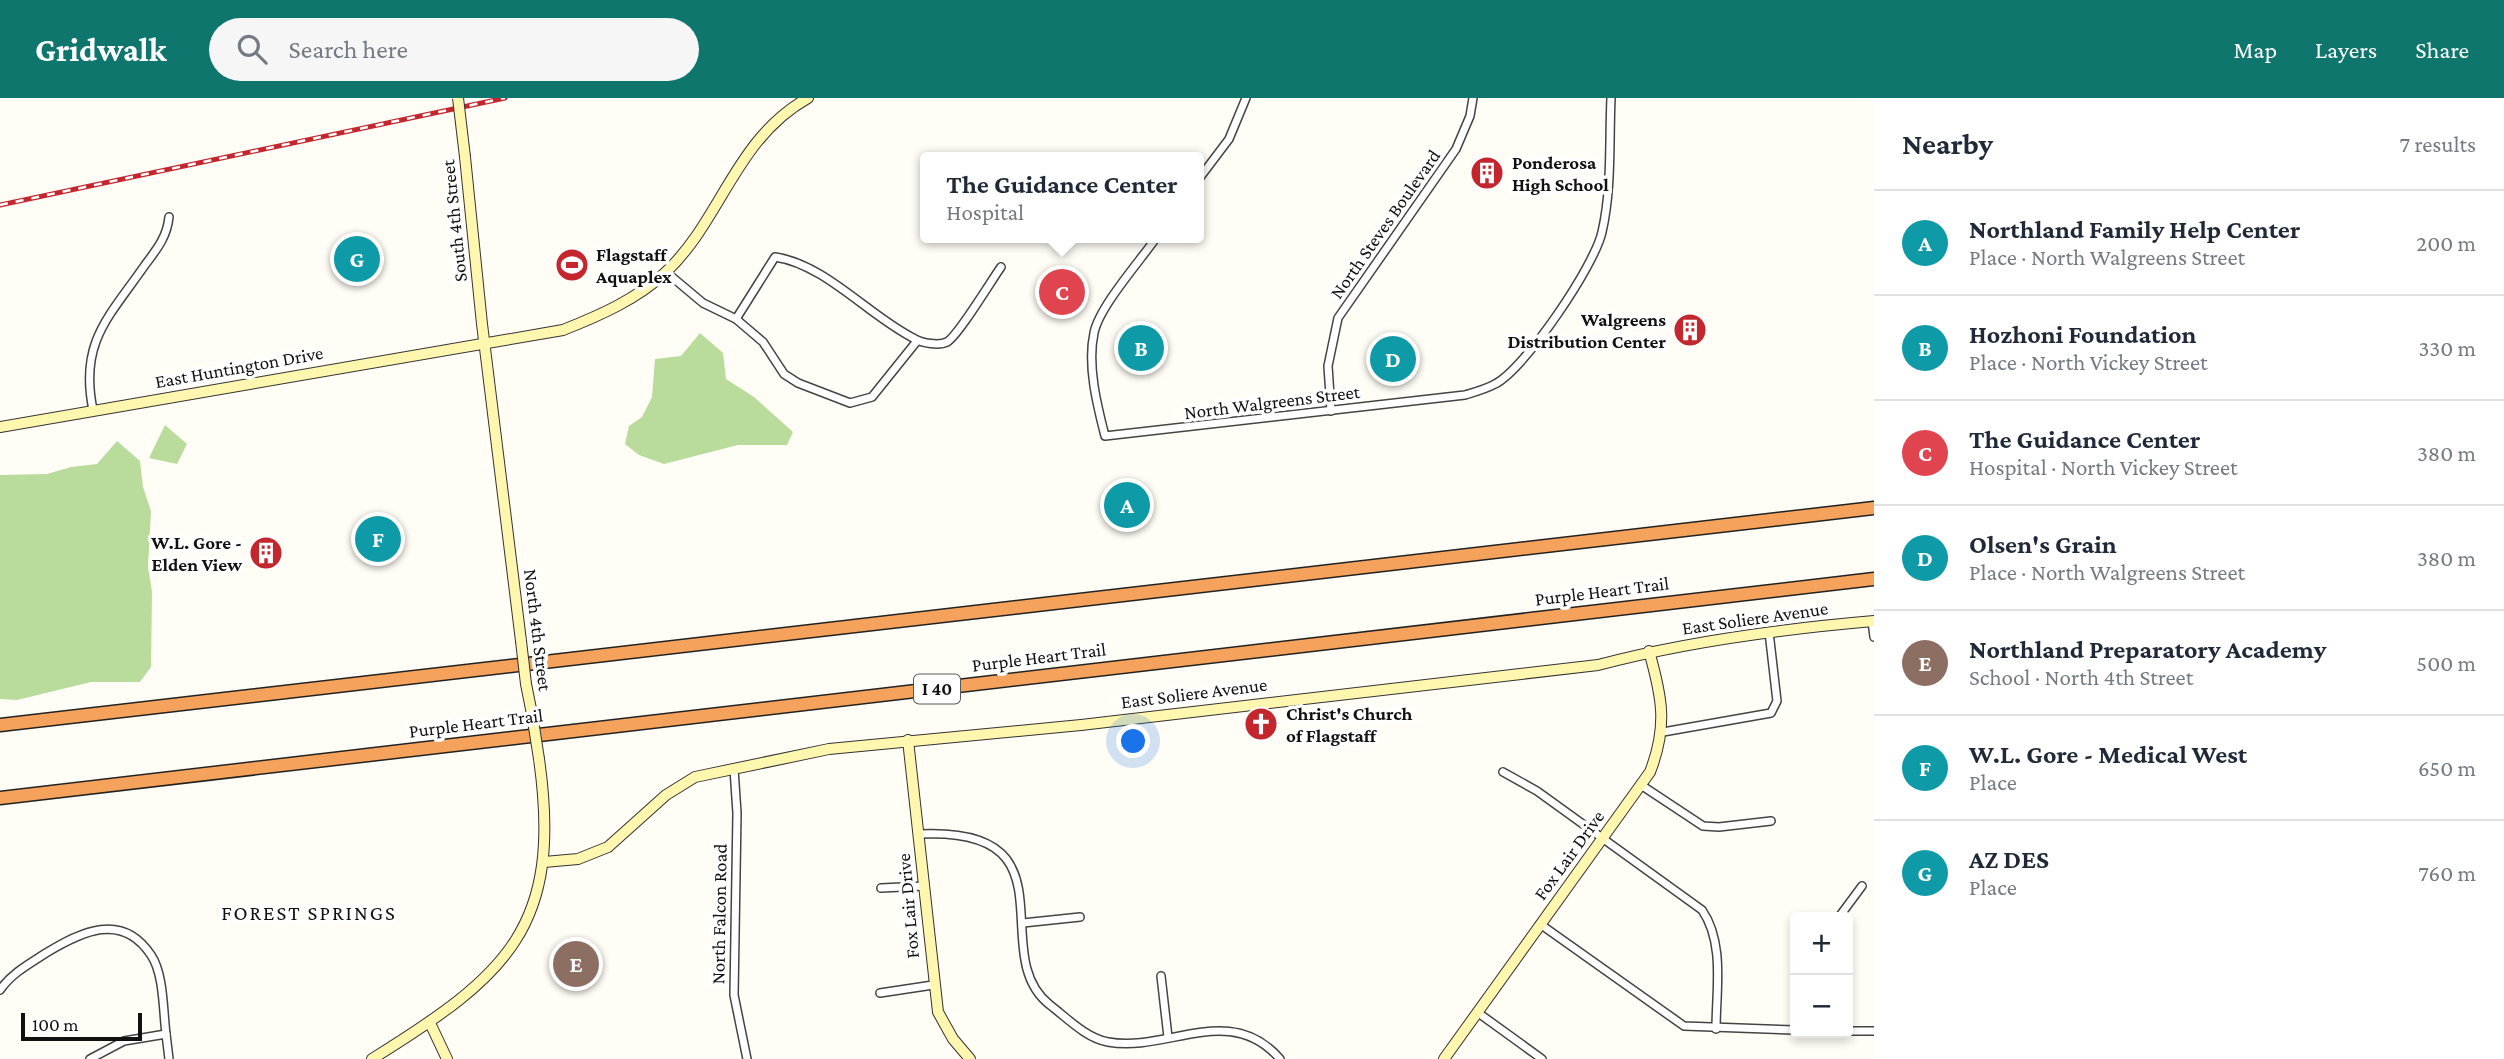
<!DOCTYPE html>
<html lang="en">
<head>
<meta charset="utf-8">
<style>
	:root { --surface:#fff; --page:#f6f6f7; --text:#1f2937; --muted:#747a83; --line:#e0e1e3; --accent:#0f766e }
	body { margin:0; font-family:"Crimson Pro",serif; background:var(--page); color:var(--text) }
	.controls { position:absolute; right:21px; bottom:21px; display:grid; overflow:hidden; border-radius:7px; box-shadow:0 4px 10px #0003 }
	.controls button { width:63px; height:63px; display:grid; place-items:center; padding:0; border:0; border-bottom:2px solid var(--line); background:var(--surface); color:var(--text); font:35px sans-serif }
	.scale { position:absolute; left:21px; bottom:18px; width:121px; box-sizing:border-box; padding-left:7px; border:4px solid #111; border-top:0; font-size:19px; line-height:24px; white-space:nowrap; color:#111; -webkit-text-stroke:5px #fff; paint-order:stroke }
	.you { position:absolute; left:1134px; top:644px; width:24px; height:24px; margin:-18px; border:5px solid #fff; border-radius:50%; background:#1a73e8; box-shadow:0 0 0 10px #1a73e833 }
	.badge { display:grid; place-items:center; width:46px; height:46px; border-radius:50%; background:var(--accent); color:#fff; font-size:23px; font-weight:700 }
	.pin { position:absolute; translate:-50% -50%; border:4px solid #fff; box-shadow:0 2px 7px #0006 }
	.popup { position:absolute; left:920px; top:54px; width:284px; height:91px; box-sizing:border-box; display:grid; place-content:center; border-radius:7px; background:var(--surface); filter:drop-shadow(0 2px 5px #0005); font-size:23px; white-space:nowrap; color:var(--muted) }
	.popup b { font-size:26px; color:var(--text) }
	.popup::after { content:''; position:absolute; left:50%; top:100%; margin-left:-14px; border:14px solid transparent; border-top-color:var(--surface) }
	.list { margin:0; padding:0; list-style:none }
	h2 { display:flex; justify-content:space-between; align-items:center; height:91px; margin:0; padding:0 28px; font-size:30px }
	h2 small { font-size:23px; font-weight:400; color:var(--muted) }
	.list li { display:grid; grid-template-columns:46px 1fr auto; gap:21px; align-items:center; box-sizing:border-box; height:105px; padding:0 28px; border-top:2px solid var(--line) }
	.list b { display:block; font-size:26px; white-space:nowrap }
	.list p { margin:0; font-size:23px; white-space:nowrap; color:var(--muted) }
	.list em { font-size:23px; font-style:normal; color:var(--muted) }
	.icon { flex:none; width:38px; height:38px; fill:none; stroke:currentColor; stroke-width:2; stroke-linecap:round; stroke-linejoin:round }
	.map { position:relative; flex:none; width:1874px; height:961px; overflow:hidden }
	header { display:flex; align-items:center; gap:42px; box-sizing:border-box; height:98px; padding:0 35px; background:var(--accent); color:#fff }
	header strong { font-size:33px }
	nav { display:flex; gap:38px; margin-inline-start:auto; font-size:24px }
	.search { width:490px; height:63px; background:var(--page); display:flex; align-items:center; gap:18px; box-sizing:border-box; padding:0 24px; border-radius:38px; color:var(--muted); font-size:26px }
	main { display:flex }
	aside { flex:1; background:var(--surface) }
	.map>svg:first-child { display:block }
</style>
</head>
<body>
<header>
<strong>Gridwalk</strong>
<div class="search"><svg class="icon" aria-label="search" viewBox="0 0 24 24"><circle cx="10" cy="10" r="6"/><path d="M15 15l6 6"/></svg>Search here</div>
<nav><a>Map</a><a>Layers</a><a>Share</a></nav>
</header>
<main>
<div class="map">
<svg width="1874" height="961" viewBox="0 0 1874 961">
	<rect width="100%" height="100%" fill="#fffdf5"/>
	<g fill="#b9dc9c">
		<path d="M700,235l23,20 3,26 28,18 39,35 -6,13h-49l-74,19 -25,-9 -14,-11 4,-18 13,-9 10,-20 3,-38 26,-3z"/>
		<path d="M165,327l22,19 -10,20 -28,-6z"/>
		<path d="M117,343l23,20 3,26 8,24 -3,55 4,26 -1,75 -11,15h-49l-74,18 -17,-1v-224l47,-1 24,-7 26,-3z"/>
	</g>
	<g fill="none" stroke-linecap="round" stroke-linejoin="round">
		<defs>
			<g id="street">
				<path d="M1198,82l31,-41 17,-41"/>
				<path d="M1156,140c-16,23 -57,69 -62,95 -7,32 3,72 11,103l360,-41c10,-3 21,-6 30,-11 30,-15 100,-119 107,-152 10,-43 7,-90 9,-134"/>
				<path d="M666,174l37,31 33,16 27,23 21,32 14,9 52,20 22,-6 45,-56"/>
				<path d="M736,221l39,-62c50,7 95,60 140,82 7,4 24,7 32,3 11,-6 44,-61 54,-75"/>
				<path d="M93,312c-14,-68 16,-93 52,-145 12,-16 22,-28 24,-48"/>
				<path d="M1331,313l-3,-45 10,-48 118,-169 14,-33 3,-18"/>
				<path d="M1872,523l2,16"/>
				<path d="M1663,634l108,-19 6,-12 -8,-69"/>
				<path d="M734,671l3,44 -3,182 13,64"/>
				<path d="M1503,674l34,19 165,119c23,33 14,81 14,119"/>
				<path d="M1641,687l62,41 16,1 52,-6"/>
				<path d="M919,736c160,-8 65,120 131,171 17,13 36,33 58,37 59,11 122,-41 172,17"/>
				<path d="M881,790l43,-2"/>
				<path d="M1839,819l23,-31"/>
				<path d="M1023,825l57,-6"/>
				<path d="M1540,826l144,102 111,4"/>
				<path d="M1161,878l7,61"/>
				<path d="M0,892c12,-17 29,-26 46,-37 35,-21 76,-42 105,2 13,19 12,56 15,79"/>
				<path d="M880,895l53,-8"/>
				<path d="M1477,914l65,47"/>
				<path d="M1848,933h26"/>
				<path d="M90,961l34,-18 42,-7 3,25"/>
			</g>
			<g id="secondary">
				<path d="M465,59l17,167 39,317"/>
				<path d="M0,329l563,-97c38,-15 74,-31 103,-58 56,-53 69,-133 142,-174"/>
				<path d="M526,586l6,30"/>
				<path d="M908,642l30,272 15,27 17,20"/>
				<path d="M544,764l34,-3 30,-12 58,-52 29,-18 134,-28 252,-24 517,-60c90,-24 183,-36 276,-44"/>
				<path d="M430,925l17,36"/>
				<path d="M372,961c135,-84 191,-131 167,-300"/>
				<path d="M1444,961l206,-287c18,-46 12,-75 -1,-121"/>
			</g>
			<g id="highway">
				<path d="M0,627l1874,-217"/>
				<path d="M0,700l1874,-219"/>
			</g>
		</defs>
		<use href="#street" stroke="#444" stroke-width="10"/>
		<use href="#secondary" stroke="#333" stroke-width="12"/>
		<use href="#highway" stroke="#222" stroke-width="15"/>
		<use href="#street" stroke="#fff" stroke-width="7"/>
		<use href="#secondary" stroke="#fff6b0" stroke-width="10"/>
		<use href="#highway" stroke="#f5a25d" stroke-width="12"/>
		<defs>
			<path id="rail" d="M0,107l505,-107"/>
		</defs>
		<use href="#rail" stroke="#c4262e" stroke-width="5"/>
		<use href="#rail" stroke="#fff" stroke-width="2.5" stroke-dasharray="8" stroke-linecap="butt"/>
		<defs>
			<g id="secondary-bridge">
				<path d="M458,0l7,59"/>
				<path d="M521,543l5,43"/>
				<path d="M532,616l7,45"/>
			</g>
		</defs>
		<use href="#secondary-bridge" stroke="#333" stroke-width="12" stroke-linecap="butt"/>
		<use href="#secondary-bridge" stroke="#fff6b0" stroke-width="10"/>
	</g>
	<defs>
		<symbol id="building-disc" viewBox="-11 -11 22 22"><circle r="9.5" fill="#c4262e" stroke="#fff"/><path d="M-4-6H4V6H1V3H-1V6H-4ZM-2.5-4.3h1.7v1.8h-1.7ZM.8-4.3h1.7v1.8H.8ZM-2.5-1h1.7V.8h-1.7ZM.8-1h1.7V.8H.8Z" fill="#fff"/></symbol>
		<symbol id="stadium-disc" viewBox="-11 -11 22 22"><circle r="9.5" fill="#c4262e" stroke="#fff"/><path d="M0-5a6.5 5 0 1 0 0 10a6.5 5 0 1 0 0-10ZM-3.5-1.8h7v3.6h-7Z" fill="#fff"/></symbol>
		<symbol id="church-disc" viewBox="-11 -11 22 22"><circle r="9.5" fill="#c4262e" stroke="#fff"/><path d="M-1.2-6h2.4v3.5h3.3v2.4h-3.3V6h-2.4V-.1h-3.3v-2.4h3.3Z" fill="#fff"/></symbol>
	</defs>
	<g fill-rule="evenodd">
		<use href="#building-disc" x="1468" y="56" width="38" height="38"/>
		<use href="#stadium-disc" x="553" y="148" width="38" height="38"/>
		<use href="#building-disc" x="1671" y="213" width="38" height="38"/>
		<use href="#building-disc" x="247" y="436" width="38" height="38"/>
		<use href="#church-disc" x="1242" y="607" width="38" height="38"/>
	</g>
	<g text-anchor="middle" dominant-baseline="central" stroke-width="7" stroke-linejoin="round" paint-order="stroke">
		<rect fill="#fff" stroke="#585858" stroke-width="2" x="914" y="576.5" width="46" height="29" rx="5"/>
		<g font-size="18" font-weight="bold" fill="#111">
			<text x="937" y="591">I 40</text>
		</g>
		<g font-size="19" font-weight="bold" fill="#111" stroke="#fff" text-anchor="start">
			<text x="1512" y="64">Ponderosa<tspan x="1512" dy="22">High School</tspan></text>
			<text x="596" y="156">Flagstaff<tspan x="596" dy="22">Aquaplex</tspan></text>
			<text x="1666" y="221" text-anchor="end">Walgreens<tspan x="1666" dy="22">Distribution Center</tspan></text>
			<text x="242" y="444" text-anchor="end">W.L. Gore -<tspan x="242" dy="22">Elden View</tspan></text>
			<text x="1286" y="615">Christ's Church<tspan x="1286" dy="22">of Flagstaff</tspan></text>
		</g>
		<g font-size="19" fill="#111" stroke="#fff">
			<text transform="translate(454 123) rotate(-96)">South 4th Street</text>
			<text transform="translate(1385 126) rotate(-55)">North Steves Boulevard</text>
			<text transform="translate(239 269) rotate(-10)">East Huntington Drive</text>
			<text transform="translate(1272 304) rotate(-7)">North Walgreens Street</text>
			<text transform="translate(1602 493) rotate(-7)">Purple Heart Trail</text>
			<text transform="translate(1755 520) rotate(-8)">East Soliere Avenue</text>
			<text transform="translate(538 532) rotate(83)">North 4th Street</text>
			<text transform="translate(1039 559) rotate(-7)">Purple Heart Trail</text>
			<text transform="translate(1194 595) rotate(-7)">East Soliere Avenue</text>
			<text transform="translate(476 625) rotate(-7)">Purple Heart Trail</text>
			<text transform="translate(1569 757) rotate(-54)">Fox Lair Drive</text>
			<text transform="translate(908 808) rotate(-95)">Fox Lair Drive</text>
			<text transform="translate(719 816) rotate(-89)">North Falcon Road</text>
		</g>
		<g font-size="21" letter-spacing="2" fill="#111" stroke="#fff">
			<text x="309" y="815">FOREST SPRINGS</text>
		</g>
	</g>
</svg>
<div class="controls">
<button>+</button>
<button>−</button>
</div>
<div class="scale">100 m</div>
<div class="you"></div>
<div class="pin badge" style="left:1127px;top:407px;background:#0f9aa8">A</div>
<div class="pin badge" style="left:1141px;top:250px;background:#0f9aa8">B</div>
<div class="pin badge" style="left:1062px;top:194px;background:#e0444e">C</div>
<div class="popup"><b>The Guidance Center</b>Hospital</div>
<div class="pin badge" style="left:1393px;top:261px;background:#0f9aa8">D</div>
<div class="pin badge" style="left:576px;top:866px;background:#8d6e63">E</div>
<div class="pin badge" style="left:378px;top:441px;background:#0f9aa8">F</div>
<div class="pin badge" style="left:357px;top:161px;background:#0f9aa8">G</div>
</div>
<aside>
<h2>Nearby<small>7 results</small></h2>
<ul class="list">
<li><span class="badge" style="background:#0f9aa8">A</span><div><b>Northland Family Help Center</b><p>Place · North Walgreens Street</p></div><em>200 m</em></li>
<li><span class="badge" style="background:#0f9aa8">B</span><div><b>Hozhoni Foundation</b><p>Place · North Vickey Street</p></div><em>330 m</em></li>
<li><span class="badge" style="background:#e0444e">C</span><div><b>The Guidance Center</b><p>Hospital · North Vickey Street</p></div><em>380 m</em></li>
<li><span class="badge" style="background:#0f9aa8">D</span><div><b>Olsen's Grain</b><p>Place · North Walgreens Street</p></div><em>380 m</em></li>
<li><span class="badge" style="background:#8d6e63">E</span><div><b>Northland Preparatory Academy</b><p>School · North 4th Street</p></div><em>500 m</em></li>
<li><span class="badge" style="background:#0f9aa8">F</span><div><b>W.L. Gore - Medical West</b><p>Place</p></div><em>650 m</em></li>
<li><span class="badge" style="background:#0f9aa8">G</span><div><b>AZ DES</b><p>Place</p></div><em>760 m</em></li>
</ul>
</aside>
</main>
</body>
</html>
